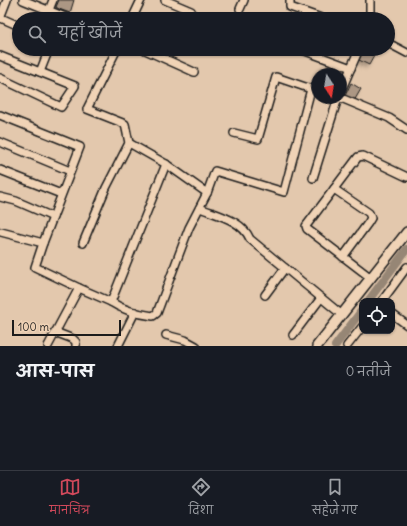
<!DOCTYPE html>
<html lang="hi">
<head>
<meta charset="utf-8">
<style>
	:root { --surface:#171b24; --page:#20242c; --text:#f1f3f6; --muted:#9ea1a6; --line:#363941; --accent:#d1495b }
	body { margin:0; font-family:Delius,"Playpen Sans Deva",sans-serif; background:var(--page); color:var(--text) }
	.controls { position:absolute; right:12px; bottom:12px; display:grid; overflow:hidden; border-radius:8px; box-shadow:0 1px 3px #0004 }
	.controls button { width:36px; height:36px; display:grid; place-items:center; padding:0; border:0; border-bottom:1px solid var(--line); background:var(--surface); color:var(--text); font:20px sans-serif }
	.compass { position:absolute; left:311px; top:68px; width:36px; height:36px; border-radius:50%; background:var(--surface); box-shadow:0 1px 3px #0004; rotate:168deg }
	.scale { position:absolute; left:12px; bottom:10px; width:109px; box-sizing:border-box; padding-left:4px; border:2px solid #1c1c1c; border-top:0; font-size:11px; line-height:14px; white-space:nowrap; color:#1c1c1c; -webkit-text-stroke:3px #f0d3b6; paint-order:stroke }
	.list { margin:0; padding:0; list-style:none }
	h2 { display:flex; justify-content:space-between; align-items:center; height:52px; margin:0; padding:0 16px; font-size:17px }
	h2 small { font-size:13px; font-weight:400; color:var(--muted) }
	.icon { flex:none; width:22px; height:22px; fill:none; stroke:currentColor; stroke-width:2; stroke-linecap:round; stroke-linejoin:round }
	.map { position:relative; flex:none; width:407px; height:346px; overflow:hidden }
	.search { position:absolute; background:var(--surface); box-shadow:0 1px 3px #0004; left:12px; right:12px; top:12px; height:44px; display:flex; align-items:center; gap:10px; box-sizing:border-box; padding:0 14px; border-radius:22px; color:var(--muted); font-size:15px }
	.sheet { height:124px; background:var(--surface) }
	nav { display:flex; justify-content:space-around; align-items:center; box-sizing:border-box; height:56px; border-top:1px solid var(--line); background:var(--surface); font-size:11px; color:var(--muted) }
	nav a { display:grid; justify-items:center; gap:2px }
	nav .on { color:var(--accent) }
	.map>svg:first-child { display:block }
</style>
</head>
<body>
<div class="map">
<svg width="407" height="346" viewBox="0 0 407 346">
	<defs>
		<filter id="shadow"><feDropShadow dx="-3" dy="3" stdDeviation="2" flood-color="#0004"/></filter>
	</defs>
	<rect width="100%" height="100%" fill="#e3c8ad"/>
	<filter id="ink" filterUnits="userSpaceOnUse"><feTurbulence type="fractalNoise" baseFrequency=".025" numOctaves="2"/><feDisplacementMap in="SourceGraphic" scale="8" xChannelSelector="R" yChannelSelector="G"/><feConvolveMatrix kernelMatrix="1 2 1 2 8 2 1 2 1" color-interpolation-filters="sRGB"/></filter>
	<g filter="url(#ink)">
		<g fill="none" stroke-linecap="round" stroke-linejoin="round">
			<g stroke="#968675" stroke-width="8">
				<path d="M368,301l39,-52"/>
				<path d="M335,346l27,-36"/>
			</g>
		</g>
		<g fill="#ac9784" stroke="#1c1c1c" filter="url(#shadow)">
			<path d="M59,0h15l-4,13 -11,-4 -3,-2z"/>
			<path d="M363,51l11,5 -5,9 -10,-5z"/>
			<path d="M351,83l10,6 -7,12 -9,-5z"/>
		</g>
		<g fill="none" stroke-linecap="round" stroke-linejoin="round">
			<defs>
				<g id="street">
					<path d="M23,0l47,19"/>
					<path d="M165,0l26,11"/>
					<path d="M290,0v7l34,12"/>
					<path d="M370,0v19"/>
					<path d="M240,9l4,-9"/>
					<path d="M49,10l4,-10"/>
					<path d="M0,18l7,-18"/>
					<path d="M1,18l18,8"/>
					<path d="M132,19l9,-19"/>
					<path d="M388,43l19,10"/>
					<path d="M143,49l51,23"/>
					<path d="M300,49l51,19"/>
					<path d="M0,56l75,30 -14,21 -61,-29"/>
					<path d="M40,72l9,-23"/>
					<path d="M341,91l18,-42"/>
					<path d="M341,98l48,20 18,12"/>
					<path d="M0,115l80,32 -37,96"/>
					<path d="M234,133l24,6 18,-62 41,14"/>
					<path d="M0,142l70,29"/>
					<path d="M129,143l37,21 41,29"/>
					<path d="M0,170l61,24"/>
					<path d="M313,178l25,-80"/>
					<path d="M334,189l35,24 2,5 -3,5 -25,34"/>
					<path d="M0,197l16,4 37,16"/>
					<path d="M200,208c17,7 42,12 50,31l92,76"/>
					<path d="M1,232l42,11 -8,24 44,21 32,14 55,-138"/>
					<path d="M83,243l23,-55 23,-45 -4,-19 -38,-15 30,-60"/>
					<path d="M371,278l-64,-49 -1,-3 52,-69 5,-1 44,21"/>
					<path d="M265,295l20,-27"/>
					<path d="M382,301l25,-34"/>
					<path d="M111,302c12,8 27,12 42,14l4,-3 32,-85 18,-35 8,-22 69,21 27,-103"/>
					<path d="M392,314l15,11"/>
					<path d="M55,332l18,7 3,3v4"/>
					<path d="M166,335l19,5 11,6"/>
					<path d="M293,335l28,-37"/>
					<path d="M48,346l31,-58"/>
					<path d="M118,346l17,-34"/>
					<path d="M347,346l15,-19"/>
				</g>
				<path id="secondary" d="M317,346l90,-114"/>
			</defs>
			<use href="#street" stroke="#1c1c1c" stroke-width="10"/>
			<use href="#secondary" stroke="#1c1c1c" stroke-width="12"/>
			<use href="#street" stroke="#f0d3b6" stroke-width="7"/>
			<use href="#secondary" stroke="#f0d3b6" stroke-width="9"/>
		</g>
	</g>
</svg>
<div class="controls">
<button><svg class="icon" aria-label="locate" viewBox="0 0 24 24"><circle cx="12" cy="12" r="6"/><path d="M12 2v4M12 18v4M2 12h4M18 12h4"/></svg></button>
</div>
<svg class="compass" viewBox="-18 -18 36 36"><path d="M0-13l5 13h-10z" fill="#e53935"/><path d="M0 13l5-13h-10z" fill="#9ea1a6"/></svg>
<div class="scale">100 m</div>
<div class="search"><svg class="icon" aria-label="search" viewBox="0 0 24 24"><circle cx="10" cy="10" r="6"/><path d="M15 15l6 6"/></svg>यहाँ खोजें</div>
</div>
<section class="sheet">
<h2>आस-पास<small>0 नतीजे</small></h2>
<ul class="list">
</ul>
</section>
<nav>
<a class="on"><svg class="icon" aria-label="map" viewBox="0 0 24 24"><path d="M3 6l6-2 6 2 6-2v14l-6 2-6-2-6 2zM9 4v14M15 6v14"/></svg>मानचित्र</a>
<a><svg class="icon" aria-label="directions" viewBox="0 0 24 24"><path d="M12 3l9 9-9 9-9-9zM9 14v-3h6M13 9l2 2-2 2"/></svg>दिशा</a>
<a><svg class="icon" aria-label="saved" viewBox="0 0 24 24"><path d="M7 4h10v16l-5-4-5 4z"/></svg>सहेजे गए</a>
</nav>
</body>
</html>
